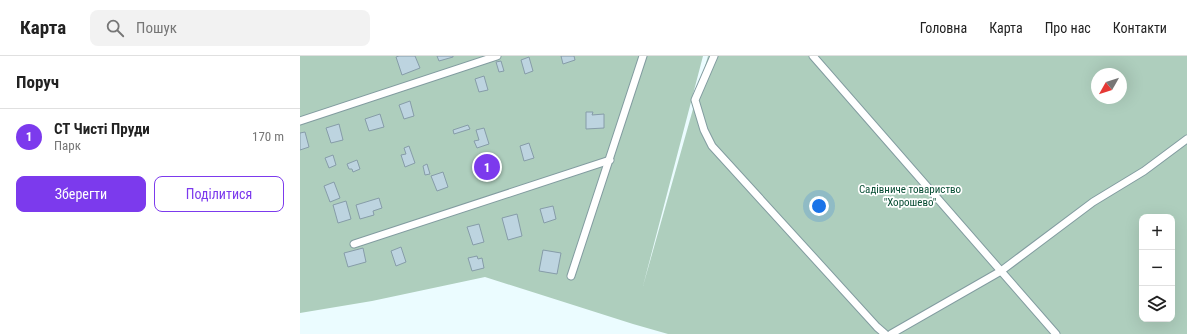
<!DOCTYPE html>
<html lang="uk">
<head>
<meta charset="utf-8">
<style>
	:root { --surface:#fff; --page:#f2f2f2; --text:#222; --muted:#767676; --line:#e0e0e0; --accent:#7c3aed }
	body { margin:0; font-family:"Roboto Condensed",sans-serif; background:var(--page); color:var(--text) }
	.controls { position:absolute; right:12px; bottom:12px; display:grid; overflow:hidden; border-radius:8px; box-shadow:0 4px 16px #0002 }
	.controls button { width:36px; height:36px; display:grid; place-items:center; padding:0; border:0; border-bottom:1px solid var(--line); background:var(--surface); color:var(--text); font:20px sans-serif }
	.compass { position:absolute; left:791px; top:12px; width:36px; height:36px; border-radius:50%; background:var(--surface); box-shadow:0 4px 16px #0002; rotate:231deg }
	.you { position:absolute; left:519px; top:150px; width:14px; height:14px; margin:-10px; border:3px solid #fff; border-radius:50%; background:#1a73e8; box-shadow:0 0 0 6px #1a73e833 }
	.badge { display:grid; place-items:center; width:26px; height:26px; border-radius:50%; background:var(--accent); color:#fff; font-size:13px; font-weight:700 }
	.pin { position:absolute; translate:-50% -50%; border:2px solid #fff; box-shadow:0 1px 4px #0006 }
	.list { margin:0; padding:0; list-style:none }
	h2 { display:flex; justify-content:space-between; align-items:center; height:52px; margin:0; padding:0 16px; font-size:17px }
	h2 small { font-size:13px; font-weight:400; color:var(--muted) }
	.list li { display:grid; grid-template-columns:26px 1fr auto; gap:12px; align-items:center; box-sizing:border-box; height:56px; padding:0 16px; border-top:1px solid var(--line) }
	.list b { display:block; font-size:15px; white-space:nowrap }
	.list p { margin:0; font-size:13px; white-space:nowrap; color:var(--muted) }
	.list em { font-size:13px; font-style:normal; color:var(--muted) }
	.actions { display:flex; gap:8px; padding:12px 16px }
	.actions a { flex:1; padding:9px 0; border:1px solid var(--accent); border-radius:8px; text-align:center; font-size:14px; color:var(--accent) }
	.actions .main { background:var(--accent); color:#fff }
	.icon { flex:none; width:22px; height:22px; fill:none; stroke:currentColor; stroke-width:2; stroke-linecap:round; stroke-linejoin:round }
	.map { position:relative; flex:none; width:887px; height:278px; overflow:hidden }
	header { display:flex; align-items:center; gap:24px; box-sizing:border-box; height:56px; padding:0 20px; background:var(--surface); border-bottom:1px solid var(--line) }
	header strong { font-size:19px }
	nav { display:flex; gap:22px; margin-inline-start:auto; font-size:14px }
	.search { width:280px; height:36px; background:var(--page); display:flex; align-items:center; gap:10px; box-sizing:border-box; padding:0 14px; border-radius:8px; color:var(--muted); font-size:15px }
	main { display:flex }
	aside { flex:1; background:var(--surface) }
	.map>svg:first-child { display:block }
</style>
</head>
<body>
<header>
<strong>Карта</strong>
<div class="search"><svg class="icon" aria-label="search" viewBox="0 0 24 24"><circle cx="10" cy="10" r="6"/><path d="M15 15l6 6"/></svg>Пошук</div>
<nav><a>Головна</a><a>Карта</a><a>Про нас</a><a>Контакти</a></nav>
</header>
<main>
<aside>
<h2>Поруч<small></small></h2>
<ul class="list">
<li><span class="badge">1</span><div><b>СТ Чисті Пруди</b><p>Парк</p></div><em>170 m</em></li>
</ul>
<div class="actions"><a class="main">Зберегти</a><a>Поділитися</a></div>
</aside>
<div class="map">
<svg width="887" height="278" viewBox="0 0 887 278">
	<rect width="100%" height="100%" fill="#ebfcff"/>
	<path fill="#aecebd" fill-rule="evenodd" d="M0,0h403l-60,230 65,-230h479v278h-519l-35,-10 -148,-47 -113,24 -72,12zM797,18h24v24h-24zM842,161h30v102h-30z"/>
	<g fill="#bdd4e0" stroke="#869ca8">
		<path d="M99,0h16l5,12 -18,7 -6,-18z"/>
		<path d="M137,0h16v1l-14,4z"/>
		<path d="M261,0h13l1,4 -12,4z"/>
		<path d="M229,1l4,14 -8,3 -4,-14z"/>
		<path d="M201,5l3,10 -5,1 -3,-10z"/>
		<path d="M184,20l4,14 -9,2 -4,-13z"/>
		<path d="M110,45l4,15 -10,3 -5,-14z"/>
		<path d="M286,56h7l-1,3 12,-1v14l-18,1z"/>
		<path d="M80,58l4,13 -15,4 -4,-12z"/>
		<path d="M39,68l4,16 -12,3 -5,-15z"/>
		<path d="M168,69l2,4 -16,5 -1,-4z"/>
		<path d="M184,72l5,16 -12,4 -3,-7 5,-1 -3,-10z"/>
		<path d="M5,76l4,15 -9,3v-17z"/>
		<path d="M229,87l5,15 -10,3 -4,-15z"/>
		<path d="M109,90l6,17 -10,4 -4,-12 5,-1 -2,-6z"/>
		<path d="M33,99l3,10 -7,3 -4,-10z"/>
		<path d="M57,104l3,9 -7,3 -1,-3h-3l-2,-5z"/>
		<path d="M127,108l3,10 -5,1 -2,-9z"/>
		<path d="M143,116l5,15 -11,4 -6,-15z"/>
		<path d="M34,126l6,16 -10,4 -6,-16z"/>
		<path d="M79,142l3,10 -9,3 1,4 -14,4 -4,-14z"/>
		<path d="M46,145l5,18 -13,4 -5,-18z"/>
		<path d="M253,150l3,13 -12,4 -4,-14z"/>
		<path d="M217,158l5,22 -14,4 -6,-22z"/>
		<path d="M179,168l5,18 -11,3 -6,-18z"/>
		<path d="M101,191l5,15 -10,4 -5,-15z"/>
		<path d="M63,192l3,14 -18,5 -4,-14z"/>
		<path d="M243,194l18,3 -4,21 -18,-3z"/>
		<path d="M177,200l1,3 4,-1 2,10 -12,3 -4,-13z"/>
	</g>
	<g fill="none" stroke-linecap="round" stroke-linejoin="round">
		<defs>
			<g id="service">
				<path d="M414,0l-19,44 9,30 8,16 165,181 8,7"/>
				<path d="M513,0l243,278"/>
				<path d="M0,65l197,-65"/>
				<path d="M54,188l256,-84"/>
				<path d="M271,220l72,-220"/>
				<path d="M591,278l110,-63 92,-69 51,-31 43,-32"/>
			</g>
		</defs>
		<use href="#service" stroke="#829ca0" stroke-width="9"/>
		<use href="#service" stroke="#fff" stroke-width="7"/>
	</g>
	<g text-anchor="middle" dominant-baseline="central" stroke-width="3.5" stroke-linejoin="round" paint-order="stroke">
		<g font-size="11" fill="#084e34" stroke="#fff">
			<text x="610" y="133">Садівниче товариство<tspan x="610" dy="13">"Хорошево"</tspan></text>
		</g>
	</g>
</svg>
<div class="controls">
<button>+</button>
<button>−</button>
<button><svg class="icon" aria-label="layers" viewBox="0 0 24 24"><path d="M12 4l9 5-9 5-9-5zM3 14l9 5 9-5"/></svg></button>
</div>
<svg class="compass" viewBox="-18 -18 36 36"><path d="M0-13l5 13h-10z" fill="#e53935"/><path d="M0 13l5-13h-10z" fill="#767676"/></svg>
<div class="you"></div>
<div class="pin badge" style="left:187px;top:111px">1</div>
</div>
</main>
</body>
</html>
